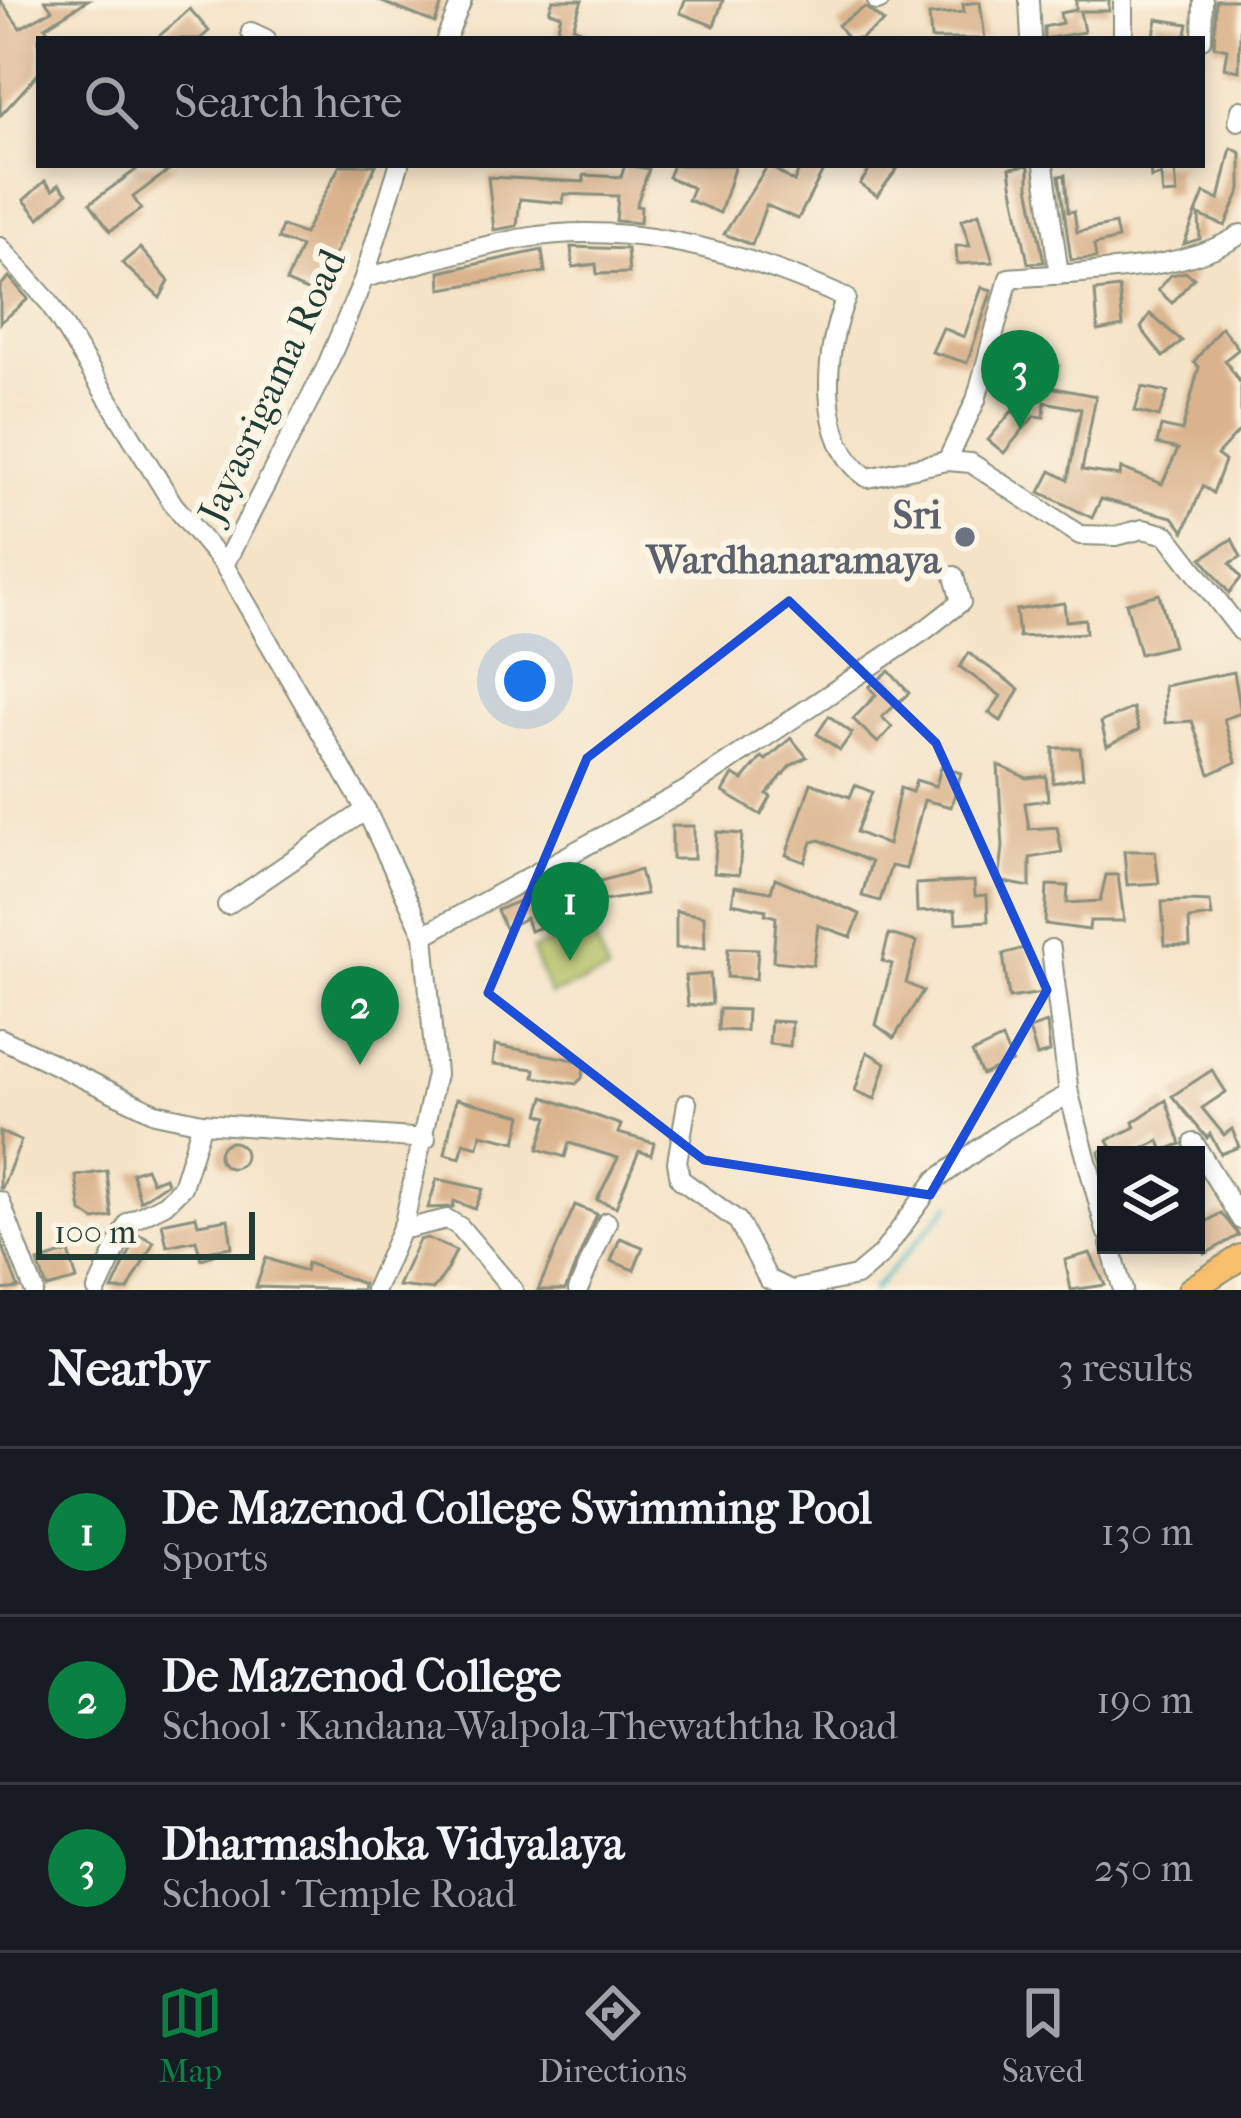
<!DOCTYPE html>
<html lang="en">
<head>
<meta charset="utf-8">
<style>
	:root { --surface:#171b24; --page:#242831; --text:#f1f3f6; --muted:#9ea1a6; --line:#363941; --accent:#0b8043 }
	body { margin:0; font-family:"IM FELL French Canon",serif; background:var(--page); color:var(--text) }
	.controls { position:absolute; right:36px; bottom:36px; display:grid; overflow:hidden; border-radius:0px; box-shadow:0 6px 18px #0003 }
	.controls button { width:108px; height:108px; display:grid; place-items:center; padding:0; border:0; border-bottom:3px solid var(--line); background:var(--surface); color:var(--text); font:60px sans-serif }
	.scale { position:absolute; left:36px; bottom:30px; width:219px; box-sizing:border-box; padding-left:12px; border:6px solid #1f3d34; border-top:0; font-size:33px; line-height:42px; white-space:nowrap; color:#1f3d34; -webkit-text-stroke:9px #fcf5e5; paint-order:stroke }
	.you { position:absolute; left:525px; top:681px; width:42px; height:42px; margin:-30px; border:9px solid #fff; border-radius:50%; background:#1a73e8; box-shadow:0 0 0 18px #1a73e833 }
	.badge { display:grid; place-items:center; width:78px; height:78px; border-radius:50%; background:var(--accent); color:#fff; font-size:39px; font-weight:700 }
	.pin { position:absolute; translate:-50% -99px; filter:drop-shadow(0 3px 6px #0008) }
	.pin::after { content:''; position:absolute; top:63px; width:42px; height:36px; background:inherit; clip-path:polygon(0 0,100% 0,50% 100%) }
	.list { margin:0; padding:0; list-style:none }
	h2 { display:flex; justify-content:space-between; align-items:center; height:156px; margin:0; padding:0 48px; font-size:51px }
	h2 small { font-size:39px; font-weight:400; color:var(--muted) }
	.list li { display:grid; grid-template-columns:78px 1fr auto; gap:36px; align-items:center; box-sizing:border-box; height:168px; padding:0 48px; border-top:3px solid var(--line) }
	.list b { display:block; font-size:45px; white-space:nowrap }
	.list p { margin:0; font-size:39px; white-space:nowrap; color:var(--muted) }
	.list em { font-size:39px; font-style:normal; color:var(--muted) }
	.icon { flex:none; width:66px; height:66px; fill:none; stroke:currentColor; stroke-width:2; stroke-linecap:round; stroke-linejoin:round }
	.map { position:relative; flex:none; width:1241px; height:1290px; overflow:hidden }
	.search { position:absolute; background:var(--surface); box-shadow:0 6px 18px #0003; left:36px; right:36px; top:36px; height:132px; display:flex; align-items:center; gap:30px; box-sizing:border-box; padding:0 42px; border-radius:0px; color:var(--muted); font-size:45px }
	.sheet { height:660px; background:var(--surface) }
	nav { display:flex; justify-content:space-around; align-items:center; box-sizing:border-box; height:168px; border-top:3px solid var(--line); background:var(--surface); font-size:33px; color:var(--muted) }
	nav a { display:grid; justify-items:center; gap:6px }
	nav .on { color:var(--accent) }
	.map>svg:first-child { display:block }
</style>
</head>
<body>
<div class="map">
<svg width="1241" height="1290" viewBox="0 0 1241 1290">
	<rect width="100%" height="100%" fill="#fcf5e5"/>
	<filter id="ink" filterUnits="userSpaceOnUse"><feTurbulence type="fractalNoise" baseFrequency=".00833" numOctaves="2"/><feDisplacementMap in="SourceGraphic" scale="24" xChannelSelector="R" yChannelSelector="G"/><feConvolveMatrix kernelMatrix="1 2 1 2 8 2 1 2 1" color-interpolation-filters="sRGB"/></filter>
	<filter id="wash" filterUnits="userSpaceOnUse"><feTurbulence type="fractalNoise" baseFrequency=".004" numOctaves="4" result="noise"/><feDisplacementMap in="SourceGraphic" scale="48" xChannelSelector="R" yChannelSelector="G"/><feGaussianBlur stdDeviation="2.7" result="paint"/><feColorMatrix in="noise" values="0 0 0 0 0 0 0 0 0 0 0 0 0 0 0 0 0 1.4 0 .05"/><feComposite in="paint" operator="in"/></filter>
	<g filter="url(#wash)">
		<rect width="100%" height="100%" fill="#f4e3c7"/>
		<path fill="#b0bf62" stroke="#687e4b" stroke-width="3" d="M591,928l17,45 -58,22 -18,-45z"/>
		<g fill="none" stroke-linecap="round" stroke-linejoin="round">
			<path stroke="#4bb9c3" stroke-width="4.5" d="M873,1290l78,-86"/>
		</g>
		<g id="blocks">
			<g fill="#dab38d">
				<path d="M0,0l20,28 32,-18 -7,-10h43l-43,27 8,12h-14v34l-39,43z"/>
				<path d="M377,0h66l-8,23z"/>
				<path d="M553,0h29l-9,27 29,12h-47l6,-24 -12,-4z"/>
				<path d="M685,0h38l-9,26 -34,-13z"/>
				<path d="M1076,0h33v11h-29l4,21 -40,7v-12l18,-4 -2,-10 16,-3z"/>
				<path d="M1216,0h25l-2,71 -15,-3 3,-19 -13,-3z"/>
				<path d="M980,2l5,37h-54l-2,-24 35,-3 -1,-8z"/>
				<path d="M865,7l19,15 -24,17h-12l-10,-14z"/>
				<path d="M190,9l19,22 -9,8h-44z"/>
				<path d="M1157,19l31,5 -3,15 -31,-4z"/>
				<path d="M1231,148l10,5v36l-16,37 -26,-11 1,24 -16,5 20,-51 15,7z"/>
				<path d="M132,165h44l-43,32 8,12 -31,22 -20,-28 46,-33z"/>
				<path d="M340,165h36l-60,130 -30,-13 15,-35 -23,-8 4,-13 22,8z"/>
				<path d="M625,165l24,4 -13,37 5,1 -1,16 -24,-2 2,-25 -54,-2 -1,9 -43,-4 -3,27 -23,4 -6,-53 96,5v-7l37,2z"/>
				<path d="M673,165h62l-15,48 -32,-13 5,-12 -25,-11z"/>
				<path d="M768,165l26,17 7,-17h25l-28,54 -32,-14 -14,40 -28,-11z"/>
				<path d="M873,165l25,3 -21,28 -17,-12z"/>
				<path d="M1029,165v21l15,76 -16,1 -16,-80 -2,-15z"/>
				<path d="M1150,165h34l-9,5 2,24 -14,1 -2,-20 -10,3z"/>
				<path d="M1065,175l3,37 6,-1 3,21 38,-8 3,15 -24,6 2,13 -25,2 -12,-84z"/>
				<path d="M45,181l8,9 6,-6 8,9 -28,25 -15,-18z"/>
				<path d="M979,213l14,49 -36,2 -1,-18h14l-9,-26z"/>
				<path d="M571,247l56,2 2,24 -32,1 -1,-10 -23,3z"/>
				<path d="M140,248l29,33 -9,17 -38,-35z"/>
				<path d="M542,250l3,22 -104,17 -1,-17z"/>
				<path d="M1185,272l9,6 -22,25 -14,-13 13,-15z"/>
				<path d="M9,277l19,22 -28,24v-37z"/>
				<path d="M982,287l10,3 -25,73 -35,-11 11,-24 21,9z"/>
				<path d="M1119,288l4,38 -25,5 -3,-40z"/>
				<path d="M1150,314l32,27 -19,16 -22,-29z"/>
				<path d="M1221,327l18,22 -14,11 16,24v45l-24,26 8,6 -12,32 -10,-7 -19,45 -11,-14 -72,-18 -9,19 -52,-26 11,-21 17,9 13,-71 -36,-7 -1,15 -10,-1 -30,37 -16,-13 24,-29 7,5 10,-48 -10,-5 5,-12 34,15 -9,21 47,9 -14,74 38,6 1,-8 41,16 16,-35 -21,-5 4,-18 21,5 17,-64 -5,-5z"/>
				<path d="M1142,387l26,5 -9,25 -24,-6z"/>
				<path d="M1232,539l9,18 -11,6 11,15 -12,15 -27,-35z"/>
				<path d="M1159,594l14,52 -33,8 -14,-51z"/>
				<path d="M1064,603l2,18 19,-2 1,14 -67,4 -3,-27z"/>
				<path d="M969,653l50,36 -18,32 -12,-8 12,-17 -41,-29z"/>
				<path d="M889,671l20,22 -27,24 10,10 -14,16 -25,-24 23,-24 -7,-8z"/>
				<path d="M1234,672l7,41 -17,6 12,43 -26,12 -18,-53 -27,2 -1,-37z"/>
				<path d="M1133,708l6,22 -32,16 -6,-24z"/>
				<path d="M829,716l23,17 -12,17 -23,-16z"/>
				<path d="M791,738l16,19 -17,9 -23,28 4,3 -10,18 -38,-23 10,-17 10,5 19,-23 4,3z"/>
				<path d="M1053,748h27l3,29 -30,6z"/>
				<path d="M998,765l29,13 19,-2 2,24 -23,3 4,26 28,-2 5,25 -32,6v29l-31,-6 4,-34z"/>
				<path d="M941,767l20,6 -10,34 -27,-7 -18,69 -15,-3 -11,35 -18,-5 9,-34 -51,-22 -8,2 -7,20 -19,-7 25,-72 39,14 5,-12 17,7 -16,40 32,13 12,-57 12,4 4,-12 20,6z"/>
				<rect x="672" y="826" width="22" height="33"/>
				<path d="M717,832l25,2 -3,41 -25,-2z"/>
				<path d="M1124,851h31l4,32 -32,2z"/>
				<path d="M594,870l3,12 43,-12 6,24 -73,12 -22,10 2,7 -23,8 -4,-13 -21,10 -8,-18z"/>
				<path d="M1106,875h12l6,46h-34l-1,9 -44,-6 2,-39 21,1 -1,17 33,-2z"/>
				<path d="M775,878l85,36 -9,23 -33,-12 -5,40 -40,-4 3,-44 -11,-3 1,-4 -34,-7 3,-17 36,6z"/>
				<path d="M974,881l1,15 12,-1 1,26 -32,2 -1,-13 -38,2 -1,-28z"/>
				<path d="M1188,901l22,1 2,14 -23,3 1,27 -25,-1 -3,-43z"/>
				<path d="M676,911l28,5 1,32h-29z"/>
				<path d="M889,934l28,8 -11,41 17,8 -29,47 -18,-13 16,-61 -10,-3z"/>
				<path d="M1027,947l15,46 -33,5 -6,-44z"/>
				<path d="M728,948l30,1 -2,30 -29,-2z"/>
				<path d="M710,974l2,30 -24,2 -3,-30z"/>
				<path d="M719,1009l28,1 -1,21 -28,-1z"/>
				<path d="M771,1021l21,1 -2,24 -21,-2z"/>
				<path d="M1047,1023l3,29 -13,4 -8,-27z"/>
				<path d="M1002,1039l10,23 -30,13 -10,-22z"/>
				<path d="M495,1045l90,17 -3,16 -6,6 -42,-7 1,-8 -42,-5z"/>
				<path d="M867,1052l19,11 -11,36 -20,-8z"/>
				<path d="M1212,1070l14,22 -24,16 22,27 8,-6 7,18 -18,7 -11,-20 -3,4 -35,-42z"/>
				<path d="M544,1097l77,28 -3,8 36,10 -3,12 -12,-4 -23,56 -19,-7 21,-42 -49,-15 -4,14 -27,-8 10,-32 -9,-3z"/>
				<path d="M456,1099l66,16 -6,27 -35,-8 -3,13 -14,-4 -4,15 -15,-4z"/>
				<path d="M1166,1100l15,44 -18,7 -4,-10 -29,14h-24l-4,9 -3,-12 12,-6 -3,-6 27,-13 -2,-5z"/>
				<path d="M0,1132l21,9 -19,47h-2z"/>
				<circle cx="232" cy="1155" r="13"/>
				<path d="M146,1168l6,14 13,-5 2,6 -27,18 -8,-28z"/>
				<path d="M107,1171l5,46 -17,3 -14,-9 -5,-35z"/>
				<path d="M437,1179l46,10 -8,20 -21,-8 -1,6 -25,1z"/>
				<path d="M575,1205l22,9 -32,76h-27z"/>
				<path d="M1221,1213l18,22 -34,19 -9,-26z"/>
				<path d="M196,1216l2,8 30,-5 4,28 -20,3 2,5 -13,4 -5,-19 -29,6 -5,-23z"/>
				<path d="M138,1234l16,8 -26,48h-16z"/>
				<path d="M427,1238l29,13 -10,21 -13,18 -35,-4 21,-46z"/>
				<path d="M620,1238l23,9 -9,23 -23,-9z"/>
				<path d="M0,1239l18,48 1,1 -19,2z"/>
				<path d="M69,1252l8,28 -30,8 -9,-26z"/>
				<path d="M1090,1253l15,32 -34,5 -6,-30z"/>
				<path d="M266,1258l39,13 2,-8 56,21 -1,6 -106,-3z"/>
			</g>
		</g>
	</g>
	<g filter="url(#ink)">
		<use href="#blocks" fill-opacity="0" stroke="#8a907e" stroke-width="3"/>
		<g fill="none" stroke-linecap="round" stroke-linejoin="round">
			<defs>
				<g id="minor">
					<path d="M1029,0l2,39"/>
					<path d="M1123,0v39"/>
					<path d="M877,1l3,-1"/>
					<path d="M251,32l15,7"/>
					<path d="M446,39l16,-39"/>
					<path d="M1202,39l1,-39"/>
					<path d="M1238,121l3,-11"/>
					<path d="M1044,165l15,110"/>
					<path d="M0,247l48,54 125,203 51,61 142,245 58,125 12,139 -32,149 -29,67"/>
					<path d="M364,278c53,-13 107,-31 161,-40 108,-18 223,16 321,60 -22,50 -30,146 22,180l79,-17 24,2 109,72 36,1 27,-7 24,6 74,96"/>
					<path d="M947,461l29,-61 33,-122c68,-6 175,-5 232,-44"/>
					<path d="M224,565l101,-195 39,-92 35,-113"/>
					<path d="M227,905l139,-95"/>
					<path d="M424,935l261,-144 240,-161 36,-28 -7,-26"/>
					<path d="M1051,949l18,145 37,137"/>
					<path d="M0,1038l155,75 47,10 224,16"/>
					<path d="M687,1103l-10,59 3,17 58,42 30,58 23,11"/>
					<path d="M1194,1143l47,77"/>
					<path d="M0,1201l34,89"/>
					<path d="M401,1230l46,-11 13,8 53,63"/>
					<path d="M1110,1245l13,45"/>
					<path d="M97,1290l32,-68 36,-18 17,-17 20,-64"/>
					<path d="M578,1290l29,-68"/>
					<path d="M792,1290l64,-14 25,-21 55,-75 66,-48 67,-38"/>
				</g>
				<path id="major" d="M1190,1290l51,-33"/>
			</defs>
			<use href="#minor" stroke="#8a907e" stroke-width="22"/>
			<use href="#major" stroke="#8a907e" stroke-width="28"/>
			<use href="#minor" stroke="#fff" stroke-width="18"/>
			<use href="#major" stroke="#f8bf6c" stroke-width="24"/>
		</g>
	</g>
	<path fill="none" stroke="#1d4ed8" stroke-width="9" stroke-linejoin="round" d="M789,601l147,142 111,247 -117,205 -226,-35 -216,-167 99,-235z"/>
	<circle fill="#6b7280" stroke="#fcf5e5" stroke-width="4.5" cx="965" cy="537" r="12"/>
	<g text-anchor="middle" dominant-baseline="central" stroke-width="12" stroke-linejoin="round" paint-order="stroke">
		<g font-size="39" fill="#1f3d34" stroke="#fcf5e5">
			<text transform="translate(272 386) rotate(-65)">Jayasrigama Road</text>
		</g>
		<g font-size="39" font-weight="bold" fill="#5b616d" stroke="#fcf5e5" text-anchor="end">
			<text x="941" y="515">Sri<tspan x="941" dy="45">Wardhanaramaya</tspan></text>
		</g>
	</g>
</svg>
<div class="controls">
<button><svg class="icon" aria-label="layers" viewBox="0 0 24 24"><path d="M12 4l9 5-9 5-9-5zM3 14l9 5 9-5"/></svg></button>
</div>
<div class="scale">100 m</div>
<div class="you"></div>
<div class="pin badge" style="left:570px;top:961px">1</div>
<div class="pin badge" style="left:360px;top:1065px">2</div>
<div class="pin badge" style="left:1020px;top:429px">3</div>
<div class="search"><svg class="icon" aria-label="search" viewBox="0 0 24 24"><circle cx="10" cy="10" r="6"/><path d="M15 15l6 6"/></svg>Search here</div>
</div>
<section class="sheet">
<h2>Nearby<small>3 results</small></h2>
<ul class="list">
<li><span class="badge">1</span><div><b>De Mazenod College Swimming Pool</b><p>Sports</p></div><em>130 m</em></li>
<li><span class="badge">2</span><div><b>De Mazenod College</b><p>School · Kandana-Walpola-Thewaththa Road</p></div><em>190 m</em></li>
<li><span class="badge">3</span><div><b>Dharmashoka Vidyalaya</b><p>School · Temple Road</p></div><em>250 m</em></li>
</ul>
</section>
<nav>
<a class="on"><svg class="icon" aria-label="map" viewBox="0 0 24 24"><path d="M3 6l6-2 6 2 6-2v14l-6 2-6-2-6 2zM9 4v14M15 6v14"/></svg>Map</a>
<a><svg class="icon" aria-label="directions" viewBox="0 0 24 24"><path d="M12 3l9 9-9 9-9-9zM9 14v-3h6M13 9l2 2-2 2"/></svg>Directions</a>
<a><svg class="icon" aria-label="saved" viewBox="0 0 24 24"><path d="M7 4h10v16l-5-4-5 4z"/></svg>Saved</a>
</nav>
</body>
</html>
